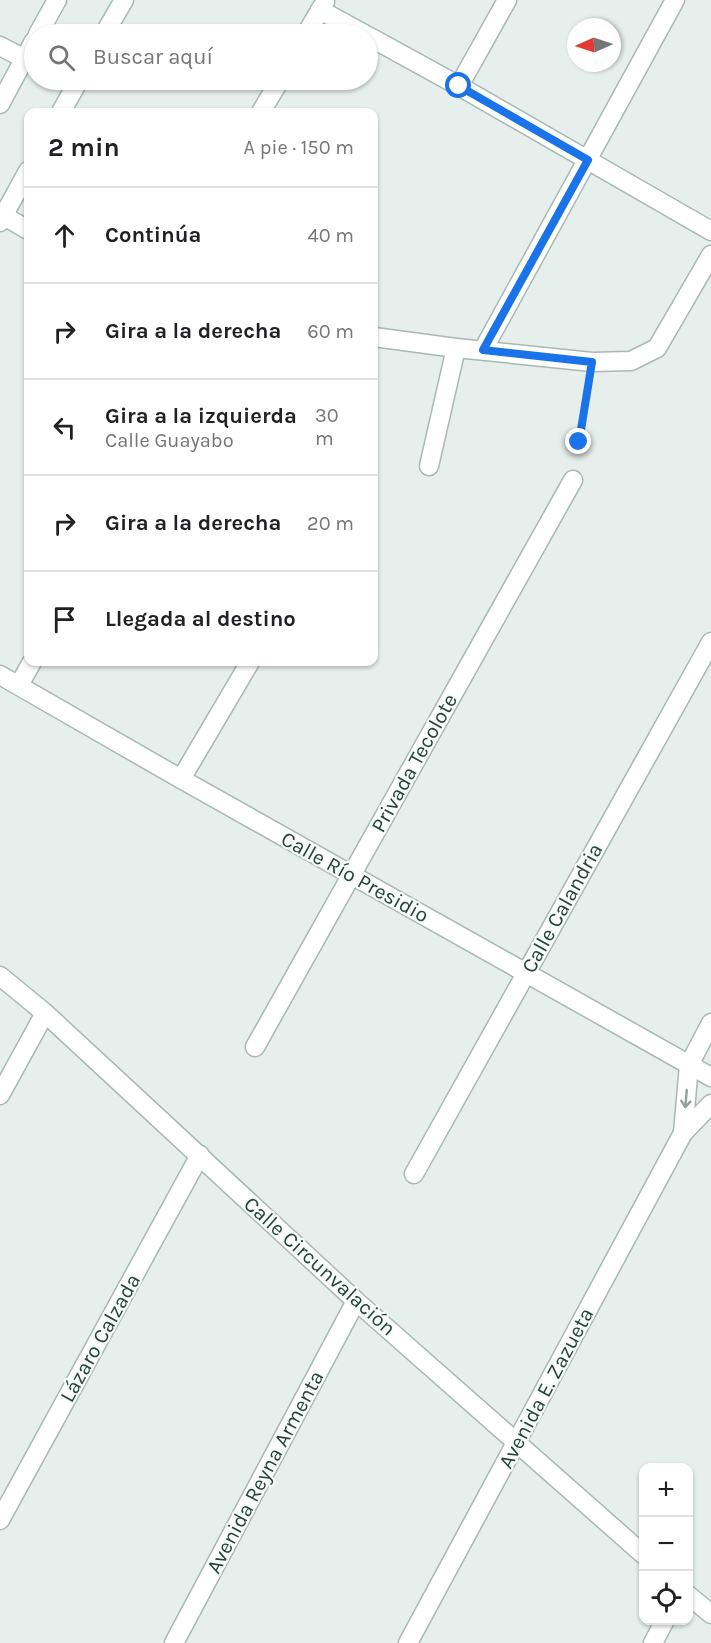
<!DOCTYPE html>
<html lang="es">
<head>
<meta charset="utf-8">
<style>
	:root { --surface:#fff; --page:#f6f6f6; --text:#202124; --muted:#757577; --line:#e0e0e0 }
	body { margin:0; font-family:Karla,sans-serif; background:var(--page); color:var(--text) }
	.controls { position:absolute; right:18px; bottom:18px; display:grid; overflow:hidden; border-radius:12px; box-shadow:0 2px 4px #0004 }
	.controls button { width:54px; height:54px; display:grid; place-items:center; padding:0; border:0; border-bottom:2px solid var(--line); background:var(--surface); color:var(--text); font:30px sans-serif }
	.compass { position:absolute; left:567px; top:18px; width:54px; height:54px; border-radius:50%; background:var(--surface); box-shadow:0 2px 4px #0004; rotate:267deg }
	.stop { position:absolute; width:18px; height:18px; margin:-14px; border:4px solid #1a73e8; border-radius:50%; background:#fff }
	.stop.end { background:#1a73e8; border-color:#fff; box-shadow:0 2px 6px #0008 }
	.list { margin:0; padding:0; list-style:none }
	h2 { display:flex; justify-content:space-between; align-items:center; height:78px; margin:0; padding:0 24px; font-size:26px }
	h2 small { font-size:20px; font-weight:400; color:var(--muted) }
	.list li { display:grid; grid-template-columns:39px 1fr auto; gap:18px; align-items:center; box-sizing:border-box; height:96px; padding:0 24px; border-top:2px solid var(--line) }
	.list b { display:block; font-size:22px; white-space:nowrap }
	.list p { margin:0; font-size:20px; white-space:nowrap; color:var(--muted) }
	.list em { font-size:20px; font-style:normal; color:var(--muted) }
	.icon { flex:none; width:33px; height:33px; fill:none; stroke:currentColor; stroke-width:2; stroke-linecap:round; stroke-linejoin:round }
	.map { position:relative; flex:none; width:711px; height:1643px; overflow:hidden }
	.search { position:absolute; background:var(--surface); box-shadow:0 2px 4px #0004; left:24px; top:24px; width:354px; height:66px; display:flex; align-items:center; gap:15px; box-sizing:border-box; padding:0 21px; border-radius:33px; color:var(--muted); font-size:22px }
	.panel { position:absolute; background:var(--surface); box-shadow:0 2px 4px #0004; left:24px; top:108px; width:354px; height:558px; border-radius:12px }
	.map>svg:first-child { display:block }
</style>
</head>
<body>
<div class="map">
<svg width="711" height="1643" viewBox="0 0 711 1643">
	<rect width="100%" height="100%" fill="#e6efeb"/>
	<g fill="none" stroke-linecap="round" stroke-linejoin="round">
		<defs>
			<g id="minor">
				<path d="M320,10l44,24"/>
				<path d="M306,34l19,-32"/>
				<path d="M368,36l91,50 252,145"/>
				<path d="M0,46l25,13"/>
				<path d="M459,86l48,-86"/>
				<path d="M261,112l19,-32"/>
				<path d="M4,216l24,14"/>
				<path d="M374,337l82,11 136,14 39,-1 26,-13 54,-93"/>
				<path d="M483,350l192,-350"/>
				<path d="M429,466l27,-118"/>
				<path d="M0,675l181,104 530,298"/>
				<path d="M19,685l13,-23"/>
				<path d="M181,779l69,-117"/>
				<path d="M0,976l45,37 311,288 288,254"/>
				<path d="M255,1047l318,-567"/>
				<path d="M0,1095l45,-82"/>
				<path d="M683,1133l6,-68 22,-42"/>
				<path d="M414,1174l297,-532"/>
				<path d="M0,1520l200,-365"/>
				<path d="M688,1595l23,19"/>
				<path d="M174,1643l182,-342"/>
				<path d="M408,1643l275,-510 28,-29"/>
				<path d="M653,1643l12,-23"/>
			</g>
			<g id="secondary">
				<path d="M38,34l19,-34"/>
				<path d="M104,34l20,-34"/>
				<path d="M0,104l34,-63"/>
				<path d="M61,112l18,-32"/>
				<path d="M0,222l28,-51"/>
			</g>
		</defs>
		<use href="#minor" stroke="#a8b8b2" stroke-width="21"/>
		<use href="#secondary" stroke="#a4bbb3" stroke-width="21"/>
		<path stroke="#86b3a5" stroke-width="4" stroke-dasharray="3 4.5" stroke-linecap="butt" d="M579,442l10,-61"/>
		<use href="#minor" stroke="#fff" stroke-width="18"/>
		<use href="#secondary" stroke="#fff" stroke-width="18"/>
	</g>
	<defs><path id="oneway-shaft" d="M-6 0H5M1.5-3L5.5 0L1.5 3" fill="none" stroke-width="1.6" stroke-linecap="round" stroke-linejoin="round" transform="scale(1.5)"/></defs>
	<use stroke="#92a09c" href="#oneway-shaft" transform="translate(686 1099) rotate(95)"/>
	<g fill="none" stroke-linecap="round" stroke-linejoin="round">
		<path stroke="#1a73e8" stroke-width="8" d="M459,86l129,74 -105,190 109,12 -13,80"/>
	</g>
	<g text-anchor="middle" dominant-baseline="central" stroke-width="4.5" stroke-linejoin="round" paint-order="stroke">
		<g font-size="21" fill="#24423a" stroke="#f7fbf9">
			<text transform="translate(414 763) rotate(-61)">Privada Tecolote</text>
			<text transform="translate(355 877) rotate(29)">Calle Río Presidio</text>
			<text transform="translate(562 908) rotate(-61)">Calle Calandria</text>
			<text transform="translate(320 1266) rotate(42)">Calle Circunvalación</text>
			<text transform="translate(100 1338) rotate(-61)">Lázaro Calzada</text>
			<text transform="translate(546 1388) rotate(-62)">Avenida E. Zazueta</text>
			<text transform="translate(265 1472) rotate(-62)">Avenida Reyna Armenta</text>
		</g>
	</g>
</svg>
<div class="controls">
<button>+</button>
<button>−</button>
<button><svg class="icon" aria-label="locate" viewBox="0 0 24 24"><circle cx="12" cy="12" r="6"/><path d="M12 2v4M12 18v4M2 12h4M18 12h4"/></svg></button>
</div>
<svg class="compass" viewBox="-18 -18 36 36"><path d="M0-13l5 13h-10z" fill="#e53935"/><path d="M0 13l5-13h-10z" fill="#757577"/></svg>
<div class="stop" style="left:459px;top:86px"></div>
<div class="stop end" style="left:579px;top:442px"></div>
<div class="search"><svg class="icon" aria-label="search" viewBox="0 0 24 24"><circle cx="10" cy="10" r="6"/><path d="M15 15l6 6"/></svg>Buscar aquí</div>
<section class="panel">
<h2>2 min<small>A pie · 150 m</small></h2>
<ul class="list">
<li><svg class="icon" aria-label="ahead" viewBox="0 0 24 24"><path d="M12 20V5M6 11l6-6 6 6"/></svg><div><b>Continúa</b></div><em>40 m</em></li>
<li><svg class="icon" aria-label="right" viewBox="0 0 24 24"><path d="M7 20v-9h11M14 6l5 5-5 5"/></svg><div><b>Gira a la derecha</b></div><em>60 m</em></li>
<li><svg class="icon" aria-label="left" viewBox="0 0 24 24"><path d="M17 20v-9H6M10 6l-5 5 5 5"/></svg><div><b>Gira a la izquierda</b><p>Calle Guayabo</p></div><em>30 m</em></li>
<li><svg class="icon" aria-label="right" viewBox="0 0 24 24"><path d="M7 20v-9h11M14 6l5 5-5 5"/></svg><div><b>Gira a la derecha</b></div><em>20 m</em></li>
<li><svg class="icon" aria-label="arrive" viewBox="0 0 24 24"><path d="M6 21V4h12l-3 4 3 4H6"/></svg><div><b>Llegada al destino</b></div></li>
</ul>
</section>
</div>
</body>
</html>
